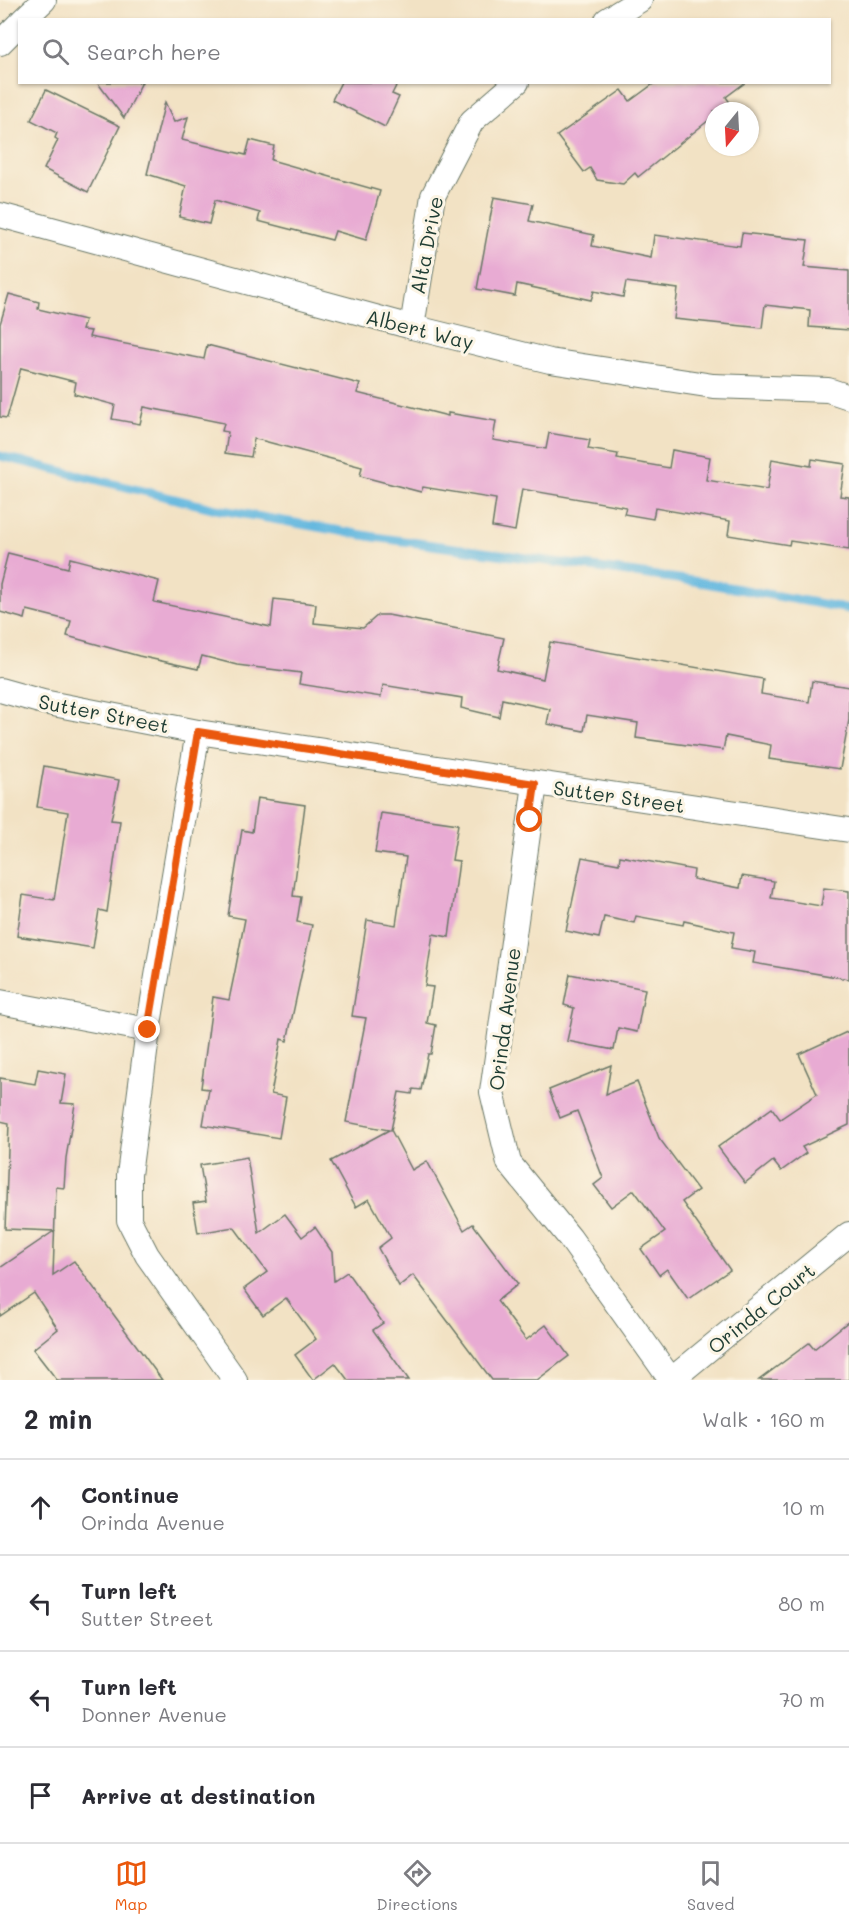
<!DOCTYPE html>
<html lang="en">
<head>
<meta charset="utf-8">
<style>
	:root { --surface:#fff; --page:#f2f2f3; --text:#2b2b33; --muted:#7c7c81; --line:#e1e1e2; --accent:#ea580c }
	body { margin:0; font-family:Mali,sans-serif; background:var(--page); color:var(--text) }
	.compass { position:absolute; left:705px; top:102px; width:54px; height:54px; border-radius:50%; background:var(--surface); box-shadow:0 2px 4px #0004; rotate:198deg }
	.stop { position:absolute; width:18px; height:18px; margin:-14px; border:4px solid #ea580c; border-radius:50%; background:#fff }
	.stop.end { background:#ea580c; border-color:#fff; box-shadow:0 2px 6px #0008 }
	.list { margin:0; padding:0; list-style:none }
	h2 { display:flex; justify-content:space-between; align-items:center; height:78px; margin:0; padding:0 24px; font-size:26px }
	h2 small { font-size:20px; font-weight:400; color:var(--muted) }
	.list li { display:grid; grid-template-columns:39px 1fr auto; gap:18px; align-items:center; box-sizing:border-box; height:96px; padding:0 24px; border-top:2px solid var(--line) }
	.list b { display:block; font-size:22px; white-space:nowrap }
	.list p { margin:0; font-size:20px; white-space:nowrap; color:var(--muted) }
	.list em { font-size:20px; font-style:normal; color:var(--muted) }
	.icon { flex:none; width:33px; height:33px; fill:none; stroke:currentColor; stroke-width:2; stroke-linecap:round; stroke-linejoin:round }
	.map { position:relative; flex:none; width:849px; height:1380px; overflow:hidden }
	.search { position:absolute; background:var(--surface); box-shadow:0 2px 4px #0004; left:18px; right:18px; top:18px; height:66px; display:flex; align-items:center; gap:15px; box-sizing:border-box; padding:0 21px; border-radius:0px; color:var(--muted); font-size:22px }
	.sheet { height:462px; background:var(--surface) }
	nav { display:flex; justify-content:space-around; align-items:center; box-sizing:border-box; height:84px; border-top:2px solid var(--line); background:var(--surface); font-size:16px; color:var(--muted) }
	nav a { display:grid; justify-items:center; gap:3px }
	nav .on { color:var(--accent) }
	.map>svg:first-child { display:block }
</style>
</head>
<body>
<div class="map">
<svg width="849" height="1380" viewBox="0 0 849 1380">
	<rect width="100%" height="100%" fill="#fcf5e5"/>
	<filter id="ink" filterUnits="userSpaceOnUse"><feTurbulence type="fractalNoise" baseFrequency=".0167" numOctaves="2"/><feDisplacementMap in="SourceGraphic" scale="12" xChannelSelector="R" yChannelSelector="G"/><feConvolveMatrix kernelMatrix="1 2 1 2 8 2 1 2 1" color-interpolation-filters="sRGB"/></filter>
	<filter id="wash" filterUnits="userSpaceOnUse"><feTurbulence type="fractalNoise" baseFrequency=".008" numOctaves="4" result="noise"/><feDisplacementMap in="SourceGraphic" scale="24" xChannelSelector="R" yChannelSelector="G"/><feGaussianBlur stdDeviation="1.35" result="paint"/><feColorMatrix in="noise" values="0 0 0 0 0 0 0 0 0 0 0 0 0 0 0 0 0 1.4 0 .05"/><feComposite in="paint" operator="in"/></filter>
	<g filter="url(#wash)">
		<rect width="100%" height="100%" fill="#f2e2c4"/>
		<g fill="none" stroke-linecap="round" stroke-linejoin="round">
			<path stroke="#62b7df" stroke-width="9" d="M0,456l216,53 158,28 326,45 149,27"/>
		</g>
		<g id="blocks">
			<g fill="#e8abd3">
				<path d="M97,82h45l-18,36z"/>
				<path d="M341,82h57l-6,12 7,3 -14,30 -53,-27z"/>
				<path d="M656,82h90l-20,15 5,7 -10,7h-7v5l-76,61 -3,-4 -12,11 -26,-4 -7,-12 -6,4 -27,-36 65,-46 8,11z"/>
				<path d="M46,90l74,36 -32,66 -44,-23 14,-29 -3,-2 2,-5 -26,-13z"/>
				<path d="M165,102l9,20 14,-5 -6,23 64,15 4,-15 24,6 -3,14 109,31 -14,49 -31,-9 -3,9 -74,-19 2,-8 -45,-13 -6,24 -30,-7 7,-31 -39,-12z"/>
				<path d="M494,197l39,7 -4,17 65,14 -2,11 59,12 3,-23 86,11 2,-13 66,7 -4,27 45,4v59l-40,-3 1,-17 -45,-5 -3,23 -88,-9 4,-30 -52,-7 -3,15 -29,-6 -3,9 -74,-16 -2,12 -38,-7z"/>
				<path d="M9,294l30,8 -1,7 47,11 -3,10 9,1 -2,6 115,22 3,-14 153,39 -3,9 91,23v-3l48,8 -3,19 53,9 3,-16 41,7 -2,9 30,5 -1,5 52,9 3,-18 38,7 -4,23 61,10 5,-31 39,7 1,-7 33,5 -5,32 9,1v53l-59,-9 -1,4 -61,-10 2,-14 -75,-13 -2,11 -29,-5 2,-7 -104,-18 -7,42 -23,-4 4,-28 -73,-12 -2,5 -61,-16 2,-9 -102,-27 -6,-1 -3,18 -26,-4 3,-21 -6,-1 2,-8 -80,-16 -4,17 -28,-5 3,-14 -41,-11 2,-12 -55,-14 -14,50 -7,-1v-93z"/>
				<path d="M8,553l60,15 2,-10 89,23 -5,21 117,25 3,-28 42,5 -2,19 49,5 15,-13h10l116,23 -7,31 46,10 7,-37 213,37 -2,15 48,8 3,-21 37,6v33l-9,49 -71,-10 2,-14 -45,-9 -3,14 -87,-12 2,-15 -51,-8 -3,16 -37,-7 3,-15 -48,-10 -3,18 -38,-9 1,-10 -79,-13 -2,12 -82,-13 2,-11 -64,-8 -35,-9 -4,13 -59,-13 -72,-20 4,-15 -44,-11 -2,9 -25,-7v-28z"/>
				<path d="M44,766l75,14 -8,40 9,1 -13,91 -8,-2 -6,38 -76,-12 6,-41 31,5 14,-88 -31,-5z"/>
				<path d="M257,798l48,7 -12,91 8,1 -4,25 15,3 -25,116 -6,-2 -10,55 15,3 -7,41 -76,-13 6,-36 -8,-1 12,-91 16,3 6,-29 10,-52 -17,-3 14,-86 10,2z"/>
				<path d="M381,813l77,11 -6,36 7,1 -10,76 -16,-3 -8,52 8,1 -6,36 9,2 -5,29h-3l-7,36 -8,-1 -1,5 -13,-2 -8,38 21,40 15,-9 37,69 9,-6 45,60 -21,17 29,39 20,-15 23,31 -32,24h-45l-79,-105 -14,11 -21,-38 13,-10 -22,-39 -13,8 -25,-46 58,-31 -43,-8 20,-104 -14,-2 15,-96 29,5 10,-68 -31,-4z"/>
				<path d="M620,856l74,14 -1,9 47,9 2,-12 32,5 -3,17 50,8 3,-18 25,3v88l-96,-16 2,-11 -24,-4 3,-16 -50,-11 -1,4 -47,-9 -2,7 -30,-6 -5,21 -33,-7 16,-74 37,7z"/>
				<path d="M570,974l75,15 -8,43 -19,-4 -4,22 -47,-9 7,-33 -10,-3z"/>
				<path d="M849,1031v94l-47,22 4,6 -25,18 -8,-10 -28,22 -27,-36 54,-39 8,11 37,-25 -18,-40z"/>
				<path d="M611,1065l-5,29 31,-12 22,56 39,52 -16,12 48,68 -42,29 -21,-30 -8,6 -18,-26 24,-17 -31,-42 -23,17 -17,-22 9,-7 -26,-67 -17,7 -11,-28z"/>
				<path d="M38,1069l28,5 -5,29 14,1 -9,54 -2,30 -8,-1 -3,88 21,-14 88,119h-105l-24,-31 25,-20 -24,-36 -34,23v-48l54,-37 -49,-2 4,-106 -9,-2v-43l35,6z"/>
				<path d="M247,1157l12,76 26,-19 17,23 13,-10 17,25 2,29 13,-9 36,51 -10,7 36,50h-61l-13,-17 -22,17 -18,-25 21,-16 -30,-41 -23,17 -19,-26 23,-17 -33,-45 -36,6 -5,-30 13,-2 -6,-36z"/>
				<path d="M849,1321v59h-90l50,-37 5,6z"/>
			</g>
		</g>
	</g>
	<g filter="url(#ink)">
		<use href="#blocks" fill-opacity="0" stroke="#697766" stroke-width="1.5"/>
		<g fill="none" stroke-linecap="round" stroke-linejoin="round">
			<defs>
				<g id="street">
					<path d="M23,20l21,-20"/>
					<path d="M607,20l33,-20"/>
					<path d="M0,43l20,-20"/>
					<path d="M0,215l412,112 138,34 163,25 115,4 21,7"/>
					<path d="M412,327l21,-131 39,-75 45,-39"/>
					<path d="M0,690l43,12 155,30 651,98"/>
					<path d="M198,732l-50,298 -19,145v45l18,35 88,125"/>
					<path d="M535,784l-43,308 17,71 61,75 101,142 178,-146"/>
					<path d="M0,1002l148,28"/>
				</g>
			</defs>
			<use href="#street" stroke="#697766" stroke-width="26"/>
			<use href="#street" stroke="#fff" stroke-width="24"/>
		</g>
	</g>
	<g fill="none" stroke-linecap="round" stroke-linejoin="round" filter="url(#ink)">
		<path stroke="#ea580c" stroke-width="8" d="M148,1030l50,-298 337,52 -5,36"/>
	</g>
	<g text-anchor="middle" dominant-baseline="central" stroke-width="6" stroke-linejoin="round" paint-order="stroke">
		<g font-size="20" fill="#1f3d34" stroke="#fcf5e5">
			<text transform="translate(426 245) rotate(-79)">Alta Drive</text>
			<text transform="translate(420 329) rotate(14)">Albert Way</text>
			<text transform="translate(104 713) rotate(11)">Sutter Street</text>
			<text transform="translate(619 796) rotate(8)">Sutter Street</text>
			<text transform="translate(504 1019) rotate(-83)">Orinda Avenue</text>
			<text transform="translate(761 1308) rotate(-39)">Orinda Court</text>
		</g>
	</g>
</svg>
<svg class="compass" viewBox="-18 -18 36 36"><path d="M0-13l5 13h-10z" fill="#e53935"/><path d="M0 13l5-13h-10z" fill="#7c7c81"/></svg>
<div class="stop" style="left:530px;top:820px"></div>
<div class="stop end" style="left:148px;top:1030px"></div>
<div class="search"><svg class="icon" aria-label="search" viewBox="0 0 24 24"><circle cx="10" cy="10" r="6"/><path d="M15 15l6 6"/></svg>Search here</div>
</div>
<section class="sheet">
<h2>2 min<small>Walk · 160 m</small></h2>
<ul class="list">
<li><svg class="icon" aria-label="ahead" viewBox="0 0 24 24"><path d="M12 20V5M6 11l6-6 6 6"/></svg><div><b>Continue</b><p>Orinda Avenue</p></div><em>10 m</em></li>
<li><svg class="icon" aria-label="left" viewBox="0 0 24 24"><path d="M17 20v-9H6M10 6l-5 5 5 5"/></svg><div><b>Turn left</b><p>Sutter Street</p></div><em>80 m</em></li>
<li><svg class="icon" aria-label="left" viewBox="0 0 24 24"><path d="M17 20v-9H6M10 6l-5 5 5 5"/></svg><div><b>Turn left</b><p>Donner Avenue</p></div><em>70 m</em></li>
<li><svg class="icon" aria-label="arrive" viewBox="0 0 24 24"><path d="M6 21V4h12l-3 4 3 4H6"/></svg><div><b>Arrive at destination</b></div></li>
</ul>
</section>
<nav>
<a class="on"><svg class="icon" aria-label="map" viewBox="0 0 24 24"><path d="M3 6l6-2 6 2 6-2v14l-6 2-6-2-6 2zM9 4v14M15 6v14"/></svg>Map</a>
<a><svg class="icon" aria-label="directions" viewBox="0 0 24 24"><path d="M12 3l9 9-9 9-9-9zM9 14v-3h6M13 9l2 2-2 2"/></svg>Directions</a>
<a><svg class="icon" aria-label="saved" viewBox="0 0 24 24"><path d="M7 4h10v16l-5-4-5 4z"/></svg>Saved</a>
</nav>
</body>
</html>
